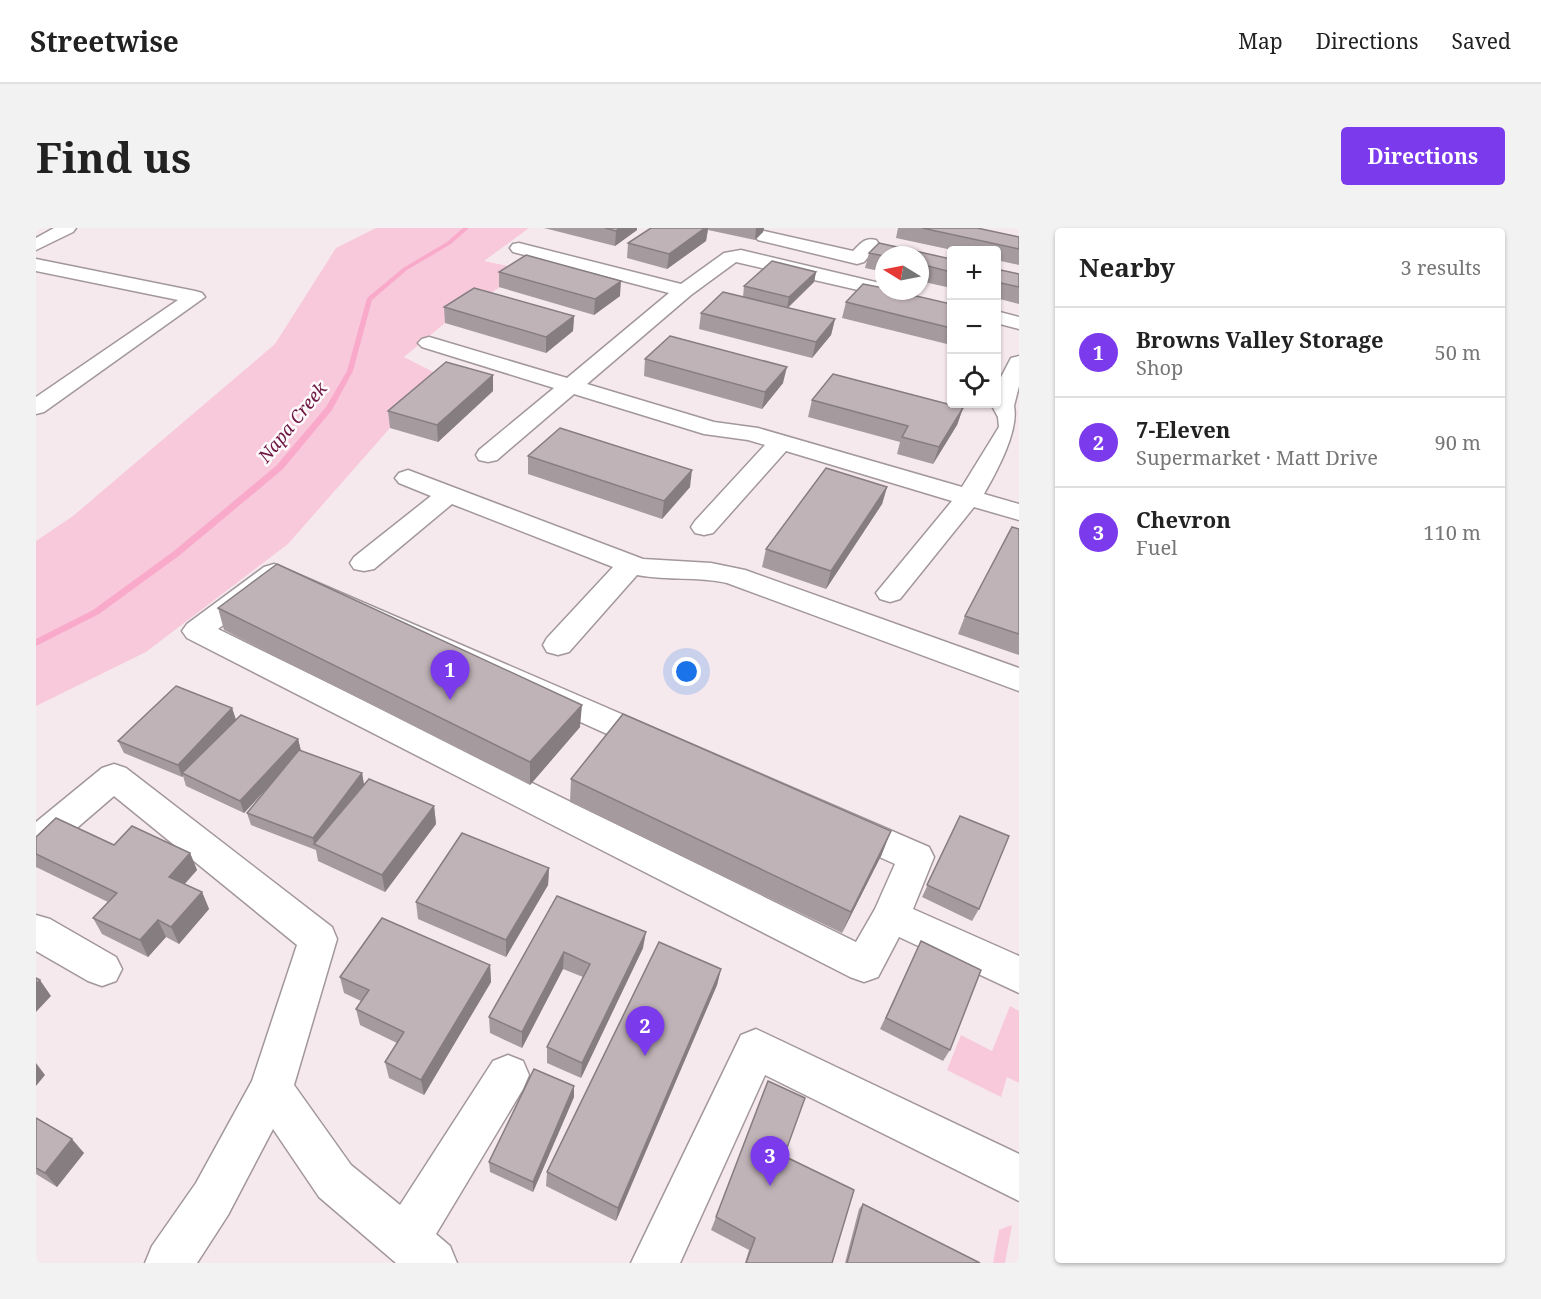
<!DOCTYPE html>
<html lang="en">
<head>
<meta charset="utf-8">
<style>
	:root { --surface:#fff; --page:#f2f2f2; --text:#222; --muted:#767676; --line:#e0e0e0; --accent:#7c3aed }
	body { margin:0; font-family:"Noto Serif",serif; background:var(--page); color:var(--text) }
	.controls { position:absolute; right:18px; top:18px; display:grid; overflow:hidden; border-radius:6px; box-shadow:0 2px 4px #0004 }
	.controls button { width:54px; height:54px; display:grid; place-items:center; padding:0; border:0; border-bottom:2px solid var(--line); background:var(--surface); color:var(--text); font:30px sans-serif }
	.compass { position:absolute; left:839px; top:18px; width:54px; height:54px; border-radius:50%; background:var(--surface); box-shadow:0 2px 4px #0004; rotate:280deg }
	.you { position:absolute; left:651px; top:444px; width:21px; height:21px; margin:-15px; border:4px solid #fff; border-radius:50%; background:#1a73e8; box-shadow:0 0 0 9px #1a73e833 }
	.badge { display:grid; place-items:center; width:39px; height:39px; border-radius:50%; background:var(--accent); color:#fff; font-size:20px; font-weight:700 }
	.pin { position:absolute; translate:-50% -50px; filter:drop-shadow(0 2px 3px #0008) }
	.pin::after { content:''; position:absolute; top:32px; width:21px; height:18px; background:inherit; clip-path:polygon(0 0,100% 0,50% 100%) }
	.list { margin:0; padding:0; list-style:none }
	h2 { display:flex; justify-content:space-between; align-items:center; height:78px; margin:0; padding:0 24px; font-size:26px }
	h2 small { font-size:20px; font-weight:400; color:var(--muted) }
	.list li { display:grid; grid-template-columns:39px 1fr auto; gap:18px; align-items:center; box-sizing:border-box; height:90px; padding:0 24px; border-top:2px solid var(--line) }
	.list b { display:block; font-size:22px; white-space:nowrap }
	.list p { margin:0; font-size:20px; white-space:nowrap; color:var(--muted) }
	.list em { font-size:20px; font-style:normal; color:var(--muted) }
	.icon { flex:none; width:33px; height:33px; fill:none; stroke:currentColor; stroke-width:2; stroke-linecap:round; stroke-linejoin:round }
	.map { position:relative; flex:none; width:983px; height:1035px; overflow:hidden; border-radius:6px }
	header { display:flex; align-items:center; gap:36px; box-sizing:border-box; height:84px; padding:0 30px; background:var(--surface); border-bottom:2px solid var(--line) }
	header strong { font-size:28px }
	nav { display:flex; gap:33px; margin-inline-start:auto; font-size:21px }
	.intro { display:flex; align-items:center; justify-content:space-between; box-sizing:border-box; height:144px; padding:0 36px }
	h1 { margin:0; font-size:42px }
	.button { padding:15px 27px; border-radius:6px; background:var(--accent); color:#fff; font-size:21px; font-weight:700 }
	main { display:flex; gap:36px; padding:0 36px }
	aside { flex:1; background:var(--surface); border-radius:6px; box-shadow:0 2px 4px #0004 }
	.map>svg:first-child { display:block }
</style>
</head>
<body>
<header>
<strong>Streetwise</strong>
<nav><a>Map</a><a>Directions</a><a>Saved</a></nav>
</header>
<div class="intro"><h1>Find us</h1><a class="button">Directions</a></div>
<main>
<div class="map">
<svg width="983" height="1035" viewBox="0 0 983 1035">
	<rect width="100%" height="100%" fill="#f6e9ee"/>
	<g fill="#f8c9db">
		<path d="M340,0h153l-45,33 42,9 -81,53 -41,34 43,22 -57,49 -102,116 -142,108 -110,54v-165l37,-25 202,-172 61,-96z"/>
		<path d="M974,778l9,5v72l-12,-6 -6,20 -54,-27 14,-35 31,16z"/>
		<path d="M976,997l-7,38h-12l6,-33z"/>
	</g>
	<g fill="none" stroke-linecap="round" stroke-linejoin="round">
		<path fill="#f9aaca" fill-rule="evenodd" d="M427,0h6l-18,16 -44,26 -35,30 -19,71 -21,39 -49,59 -103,86 -81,59 -63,32v-7l57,-29 81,-59 103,-86 49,-58 21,-36 20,-73 36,-30 44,-26z"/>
		<defs>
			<g id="minor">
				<path d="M18,0h22l-3,4 -37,18v-12z"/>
				<path d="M728,3l89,20c8,-8 12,-14 23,-11l3,4 -15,18 -7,2 -99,-24 -3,-4 3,-4z"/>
				<path d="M483,15l162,41 43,-31 17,-3 143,34v7h9l-2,3 -7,2 -148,-34 -45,33 -104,89 127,38 44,6 204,59 37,-60 -1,-10 -6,-11v-2h4l1,-19 14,-27 8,-2v30l-5,20c5,25 -17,65 -30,88l35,10v16l-45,-13 -74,92 -10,3 -10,-3 -4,-6 76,-92 -166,-50 -73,82 -9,2 -9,-2 -4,-6 4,-6 70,-76 -17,-5 -44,-6 -130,-40 -77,66 -9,2 -9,-2 -3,-5 3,-5 75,-62 -132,-41 -4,-4 4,-4 7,-2 7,2 131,39 102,-85 -156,-41 -3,-4 3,-4z"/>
				<path d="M0,31l159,32 7,2 3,4 -161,115 -8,2v-17l142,-97 -142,-29z"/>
				<path d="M960,83l23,6v12l-23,-6z"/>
				<path d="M372,242l235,89 68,4 34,7 274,98v23l-292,-108c-29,-7 -60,-2 -90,-8l-68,77 -11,3 -11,-3 -4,-7 4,-7 66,-71 -161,-63 -78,65 -10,2 -10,-2 -4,-6 4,-6 77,-61 -32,-13 -4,-5 4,-5z"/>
				<path d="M238,336l655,283 5,10 -21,52 106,47v37l-120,-56 -21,40 -14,5 -14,-5 -663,-339 -5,-7 5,-7 77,-57zM241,357l618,279 -20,45 -19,33 -638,-313z"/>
				<path d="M78,536l12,4 206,159 5,12 -43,146 57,80 49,40 93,-144 15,-6 15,6 6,14 -6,14 -87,145 14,12 7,17h-61l-77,-66 -46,-68 -45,86 -31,48h-52l7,-17 44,-63 56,-102 45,-136 -183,-149 -65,56 -13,4v-34l66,-54z"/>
				<path d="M0,687l14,4 66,38 6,12 -6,12 -14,5 -14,-5 -52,-30z"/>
				<path d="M720,801l263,125v47l-254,-126 -85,188h-49l110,-228z"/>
			</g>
		</defs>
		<use href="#minor" stroke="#a2979b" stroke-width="3"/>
		<use href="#minor" fill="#fff" fill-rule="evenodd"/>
	</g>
	<g fill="#a59a9e">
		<path d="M508,0h93v2l-22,16z"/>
		<path d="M615,0h113l-1,4 -8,8 -47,-10 -2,11 -39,28 -40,-11 1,-15z"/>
		<path d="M862,0h79l42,9v28l-23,-5v-10h-44l-56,-12z"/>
		<path d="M843,15l72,16v29l-31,-7v-26h-36v17l-19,-4 4,-15z"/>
		<path d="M960,41l23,5v30l-23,-6z"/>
		<path d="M463,44l121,24 -26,19 -95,-28z"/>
		<path d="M780,44l-2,10 -26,26 47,11 -4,16 -19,23 -113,-29 2,-16 42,-16 1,-11z"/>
		<path d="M810,74l105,2v41l-109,-27z"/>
		<path d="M408,79l130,9 -1,15 -27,22 -101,-30z"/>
		<path d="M609,131l138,24 -21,26 -118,-33z"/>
		<path d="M457,163l-55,51 -48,-14 -2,-17z"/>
		<path d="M776,172l151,8 -6,17 -24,39 -36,-10 3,-12 -92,-25z"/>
		<path d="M492,228l162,31 -28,32 -134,-45z"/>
		<path d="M851,259l-5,17 -56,85 -64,-22 4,-18z"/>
		<path d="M983,301v126l-61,-21 7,-18z"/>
		<path d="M182,380l362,119 -50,58 -306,-155z"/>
		<path d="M196,480l4,12 62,19 3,12 61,22 2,12 70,21 2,18 -51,68 -67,-31 -2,-11 -65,-25 -4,-12 25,-30 -28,30 -58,-27 -3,-10 -1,1 -58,-24 -6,-12z"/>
		<path d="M535,551l311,75 -40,79 -272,-131z"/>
		<path d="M924,588l19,93 -7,12 -50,-24z"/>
		<path d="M0,609l154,16 7,17 -13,14 18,8 7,17 -30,35 -13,-7 -18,20 -46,-23 -9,-16 15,-16 -72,-35z"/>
		<path d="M513,640l-1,17 -42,72 -88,-38 -2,-17z"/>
		<path d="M521,668l86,52 -62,130 -34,-15v-16l36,-70 -20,-8 -41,79 -32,-15 -1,-16z"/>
		<path d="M885,713l29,109 -7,11 -63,-32z"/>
		<path d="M454,737l1,17 -67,113 -35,-17 -4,-16 12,-19 -37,-18 -4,-16 5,-8 -17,-8 -4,-16z"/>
		<path d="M685,741l-4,16 -101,236 -70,-35 1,-14z"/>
		<path d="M732,853l16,75 48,107h-87l4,-13 -38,-20z"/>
		<path d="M538,869l-41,95 -43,-20 -1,-10z"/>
		<path d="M0,890l48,35 -27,34 -21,-13z"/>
		<path d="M827,976l117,59h-135l14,-54z"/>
	</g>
	<g fill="#867d81">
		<path d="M584,0h17v2l-22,16 1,-15z"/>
		<path d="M669,0h3l-2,13 -39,28 2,-15z"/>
		<path d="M720,0h8l-1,4 -8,8z"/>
		<path d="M780,44l-2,10 -27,26 2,-11z"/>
		<path d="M585,53l-1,15 -26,19 1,-16z"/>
		<path d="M538,88l-1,15 -27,22v-16z"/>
		<path d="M799,91l-4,16 -19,23 4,-16z"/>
		<path d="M751,139l-4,16 -21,26 3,-17z"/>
		<path d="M457,147v16l-55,51 -1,-17z"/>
		<path d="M927,180l-6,17 -24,39 6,-17z"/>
		<path d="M656,242l-2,17 -28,32 2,-18z"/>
		<path d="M851,259l-5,17 -56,85 5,-18z"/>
		<path d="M546,477l-2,22 -50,58v-23z"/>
		<path d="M196,480l4,12 -54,53 1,3 -1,1 -4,-12z"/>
		<path d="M262,511l3,12 -57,62 -4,-12z"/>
		<path d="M326,545l2,12 -50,59 1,6 -2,-12z"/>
		<path d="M398,578l2,18 -51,68 -3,-17z"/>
		<path d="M855,603l-9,23 -40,79 9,-21z"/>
		<path d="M154,625l7,17 -21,24 -7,-17z"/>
		<path d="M513,640l-1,17 -42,72v-17z"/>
		<path d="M166,664l7,17 -30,35 -8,-17z"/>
		<path d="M122,692l8,17 -18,20 -8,-17z"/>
		<path d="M610,704l-3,16 -62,130 1,-15z"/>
		<path d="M528,724l-1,17 -41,79v-16z"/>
		<path d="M454,737l1,17 -67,113 -3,-15z"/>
		<path d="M685,741l-4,16 -101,236 2,-13z"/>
		<path d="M4,752l11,16 -15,16v-28z"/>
		<path d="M0,835l9,12 -9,11z"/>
		<path d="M538,858v11l-41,95v-10z"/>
		<path d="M36,911l12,14 -27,34 -12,-14z"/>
	</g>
	<g fill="#c0b3b8" stroke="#867d81" stroke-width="1.5">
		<path d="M569,0h15l-4,3z"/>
		<path d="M615,0h54l-36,26 -41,-11z"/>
		<path d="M886,0h55l42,9v12z"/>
		<path d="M843,15l72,16v13l-31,-8v-9h-36v1l-15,-3z"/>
		<path d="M490,27l95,26 -26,18 -96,-27z"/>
		<path d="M736,33l44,11 -27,25 -45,-11z"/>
		<path d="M960,41l23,5v13l-23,-5z"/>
		<path d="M827,56l21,4v3h11l56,13v24l-105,-26z"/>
		<path d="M438,60l100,28 -28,21 -102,-30z"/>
		<path d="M687,64l112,27 -19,23 -115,-29z"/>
		<path d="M634,108l117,31 -22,25 -120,-33z"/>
		<path d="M410,134l47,13 -56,50 -49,-14z"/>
		<path d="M797,146l130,34 -24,39 -37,-10 6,-11 -96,-26z"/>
		<path d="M524,200l132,42 -28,31 -136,-45z"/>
		<path d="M790,240l61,19 -56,84 -65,-22z"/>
		<path d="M976,299l7,2v105l-54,-18z"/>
		<path d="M241,336l305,141 -52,57 -312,-154z"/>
		<path d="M140,458l56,22 -54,57 -60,-24z"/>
		<path d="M587,486l268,117 -40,81 -280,-133z"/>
		<path d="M205,487l57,24 -58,62 -58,-28z"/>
		<path d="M263,522l63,23 -49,65 -66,-25z"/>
		<path d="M333,551l65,27 -52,69 -68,-31z"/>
		<path d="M924,588l49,20 -30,73 -52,-24z"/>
		<path d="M20,590l58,27 18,-19 58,27 -21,24 33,15 -31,35 -13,-7 -18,20 -47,-22 24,-25 -81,-39v-17z"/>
		<path d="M426,605l87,35 -43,72 -90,-38z"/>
		<path d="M521,668l89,36 -64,131 -35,-16 43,-83 -26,-12 -42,80 -33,-15z"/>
		<path d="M346,690l108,47 -69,115 -36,-18 19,-30 -48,-23 13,-19 -29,-13z"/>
		<path d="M885,713l60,29 -31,80 -64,-32z"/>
		<path d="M623,714l62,27 -103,239 -71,-36z"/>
		<path d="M0,750l4,2 -4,4z"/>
		<path d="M498,841l40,17 -41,96 -44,-20z"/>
		<path d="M732,853l37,17 -21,58 70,34 -22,73h-86l9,-25 -39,-21z"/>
		<path d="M0,890l36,21 -27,34 -9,-5z"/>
		<path d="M827,976l117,59h-133z"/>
	</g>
	<g text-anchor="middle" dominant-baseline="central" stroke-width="5" stroke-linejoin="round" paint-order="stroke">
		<g font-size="18" font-style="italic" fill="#6d1944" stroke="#fef9fb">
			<text transform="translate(256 194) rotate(-51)">Napa Creek</text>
		</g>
	</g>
</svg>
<div class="controls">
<button>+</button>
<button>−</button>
<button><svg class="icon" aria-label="locate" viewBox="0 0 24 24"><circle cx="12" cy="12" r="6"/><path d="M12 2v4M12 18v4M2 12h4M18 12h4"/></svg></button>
</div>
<svg class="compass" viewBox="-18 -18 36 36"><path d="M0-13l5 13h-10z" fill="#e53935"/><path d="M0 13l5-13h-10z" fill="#767676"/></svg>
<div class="you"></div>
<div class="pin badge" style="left:414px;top:472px">1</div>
<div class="pin badge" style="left:609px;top:828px">2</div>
<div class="pin badge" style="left:734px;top:958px">3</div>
</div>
<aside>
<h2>Nearby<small>3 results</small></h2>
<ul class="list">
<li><span class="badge">1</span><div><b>Browns Valley Storage</b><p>Shop</p></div><em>50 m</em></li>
<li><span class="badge">2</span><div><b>7-Eleven</b><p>Supermarket · Matt Drive</p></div><em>90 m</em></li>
<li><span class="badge">3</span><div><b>Chevron</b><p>Fuel</p></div><em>110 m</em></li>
</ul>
</aside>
</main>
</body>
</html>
